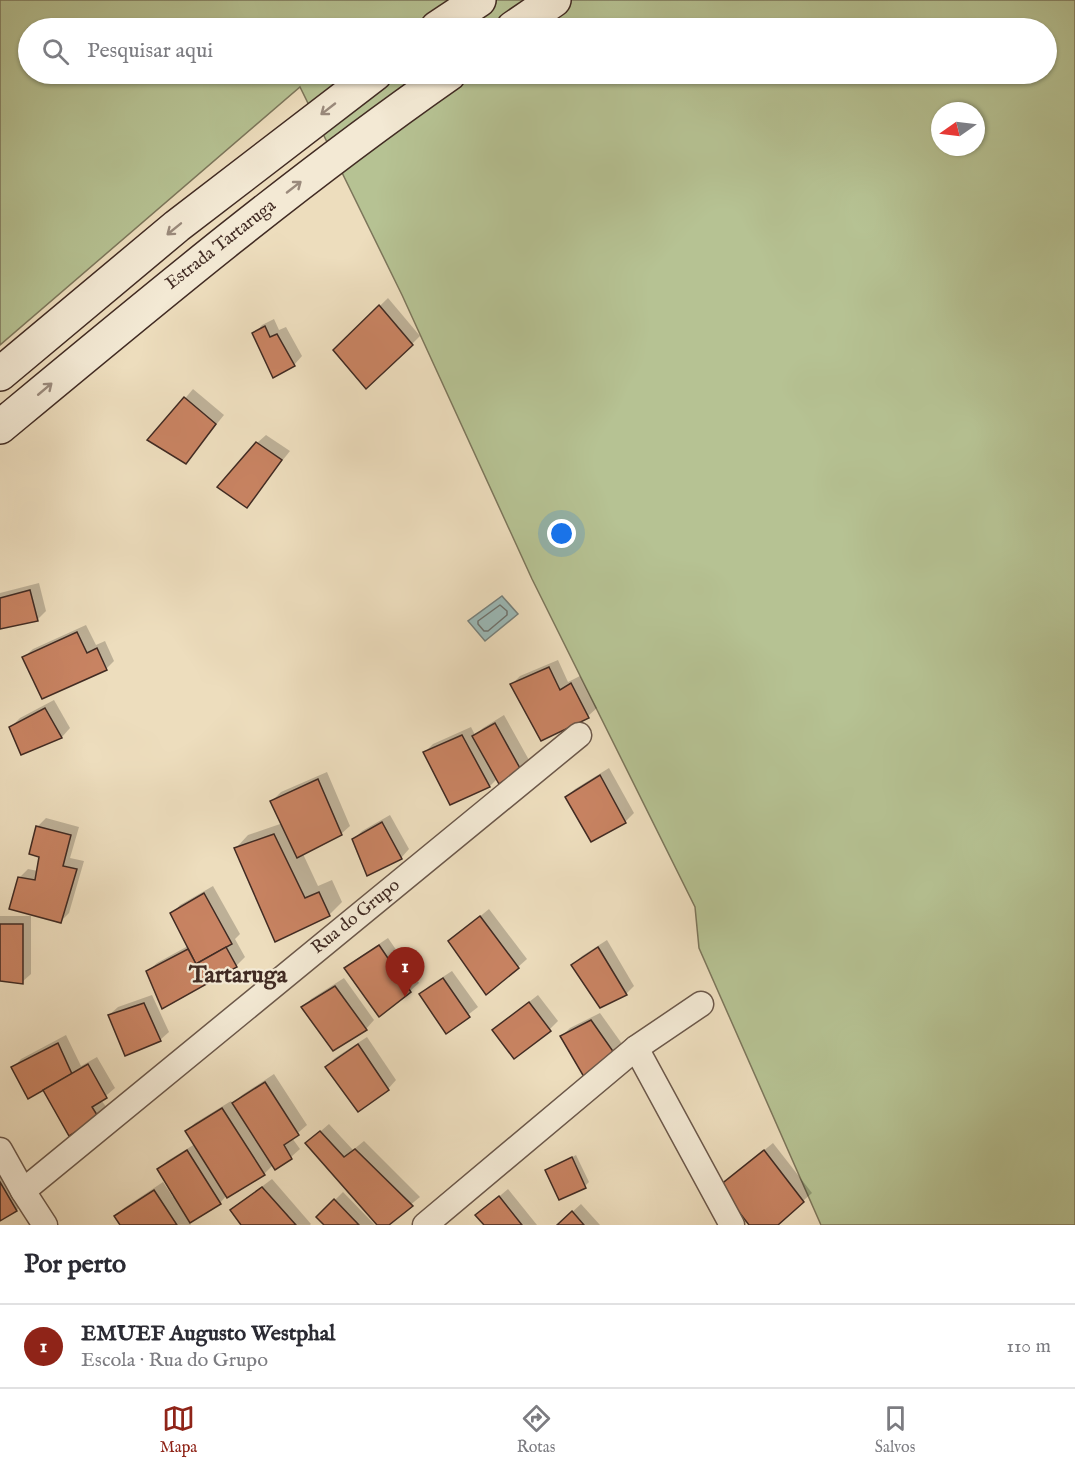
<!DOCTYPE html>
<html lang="pt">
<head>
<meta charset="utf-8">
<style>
	:root { --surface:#fff; --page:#f7f7f7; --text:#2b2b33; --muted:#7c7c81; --line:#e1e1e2; --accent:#8f2418 }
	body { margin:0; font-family:"IM FELL English",serif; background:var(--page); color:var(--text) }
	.compass { position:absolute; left:931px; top:102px; width:54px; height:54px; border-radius:50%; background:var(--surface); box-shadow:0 2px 4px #0004; rotate:256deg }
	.you { position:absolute; left:562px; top:534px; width:21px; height:21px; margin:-15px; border:4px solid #fff; border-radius:50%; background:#1a73e8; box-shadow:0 0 0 9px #1a73e833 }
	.badge { display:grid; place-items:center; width:39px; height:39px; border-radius:50%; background:var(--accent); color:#fff; font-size:20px; font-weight:700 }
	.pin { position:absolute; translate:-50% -50px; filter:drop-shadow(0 2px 3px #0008) }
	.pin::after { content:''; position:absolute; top:32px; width:21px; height:18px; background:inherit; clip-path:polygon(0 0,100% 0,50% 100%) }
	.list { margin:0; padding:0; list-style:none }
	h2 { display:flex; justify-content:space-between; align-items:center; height:78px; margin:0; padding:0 24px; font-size:26px }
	h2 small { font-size:20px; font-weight:400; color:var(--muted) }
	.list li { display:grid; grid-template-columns:39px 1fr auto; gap:18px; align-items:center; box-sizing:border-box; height:84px; padding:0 24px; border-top:2px solid var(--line) }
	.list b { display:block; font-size:22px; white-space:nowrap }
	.list p { margin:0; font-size:20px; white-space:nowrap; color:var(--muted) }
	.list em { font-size:20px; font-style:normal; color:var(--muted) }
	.icon { flex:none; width:33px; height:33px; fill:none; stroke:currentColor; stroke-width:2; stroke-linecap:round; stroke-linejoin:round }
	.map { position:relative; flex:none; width:1075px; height:1225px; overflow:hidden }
	.search { position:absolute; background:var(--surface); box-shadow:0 2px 4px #0004; left:18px; right:18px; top:18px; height:66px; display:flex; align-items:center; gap:15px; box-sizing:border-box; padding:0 21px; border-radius:33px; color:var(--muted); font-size:22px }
	.sheet { height:162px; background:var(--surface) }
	nav { display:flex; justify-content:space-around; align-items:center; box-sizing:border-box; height:84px; border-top:2px solid var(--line); background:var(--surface); font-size:16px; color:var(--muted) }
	nav a { display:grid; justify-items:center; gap:3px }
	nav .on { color:var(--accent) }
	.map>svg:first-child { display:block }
</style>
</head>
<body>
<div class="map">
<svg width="1075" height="1225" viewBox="0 0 1075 1225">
	<rect width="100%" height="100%" fill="#edddbd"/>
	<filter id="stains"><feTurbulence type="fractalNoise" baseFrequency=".00333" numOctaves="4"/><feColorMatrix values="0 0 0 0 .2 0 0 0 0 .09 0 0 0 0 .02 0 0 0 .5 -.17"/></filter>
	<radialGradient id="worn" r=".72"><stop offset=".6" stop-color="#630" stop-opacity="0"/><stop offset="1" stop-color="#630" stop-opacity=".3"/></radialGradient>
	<path fill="#b6c293" stroke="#7c765b" stroke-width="1.5" fill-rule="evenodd" d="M0,0h1075v1225h-254l-122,-277 -4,-41 -163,-328 -130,-284 -102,-208 -300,258zM28,28h1018v46h-1018zM940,111h36v36h-36z"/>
	<path fill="#9bbab8" stroke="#77817c" stroke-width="1.5" d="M502,596l16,18 -33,27 -17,-20z"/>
	<g fill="#0003">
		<path d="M388,298l32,38 -8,8 -77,6z"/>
		<path d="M274,319l5,11 7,-3 16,29 -8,9 -40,-31 8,-9z"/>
		<path d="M193,389l31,26 -38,47 -36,-22z"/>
		<path d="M266,435l24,16 -44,55 11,-63z"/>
		<path d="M39,583l7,28 -8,8 -38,8v-34z"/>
		<path d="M86,625l10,20 9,-4 9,20 -8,8 -82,-12 9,-8z"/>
		<path d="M558,660l10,22 12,-6 17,32 -9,8 -77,-31 9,-9z"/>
		<path d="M54,700l16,28 -8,9 -40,16 -11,-26 9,-9z"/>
		<path d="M504,715l25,45 -9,9 -22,9 -8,8 -39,17 -26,-51 8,-8 38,-17 4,8 8,-7z"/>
		<path d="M609,768l25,45 -9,9 -59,-25 9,-8z"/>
		<path d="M327,772l23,54 -9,8 -38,20 15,32 14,-6 10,22 -13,13 -53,25 -40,-92 12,-13 35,-12 -11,-22 9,-9z"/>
		<path d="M390,815l19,34 -8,9 -48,-18 9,-9z"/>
		<path d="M46,818l33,9 -9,31 14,3 -15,52 -9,9 -41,-44 9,-9 10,2 3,-15 -4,-29z"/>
		<path d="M213,886l27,48 -5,5 10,18 -9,9 -88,5 9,-8 31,-17 -16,-32 8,-9z"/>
		<path d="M489,909l38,50 -9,8 -68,-26z"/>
		<path d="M0,916h31v58l-9,8 -22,-2z"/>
		<path d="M388,938l31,45 -9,8 -64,-22 9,-9z"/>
		<path d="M607,940l27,46 -8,8 -53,-29 9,-9z"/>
		<path d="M452,971l26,36 -32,25 -25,-38 8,-8z"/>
		<path d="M344,978l30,42 -8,9 -63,-21 8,-9z"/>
		<path d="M152,995l17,37 -9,8 -51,-25 9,-8z"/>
		<path d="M538,995l20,26 -8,8 -47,-7z"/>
		<path d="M600,1013l25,35 -9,8 -54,-20 8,-8z"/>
		<path d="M66,1035l15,31 16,-9 18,31 -14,12 6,8 -9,9 -54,-29 -31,-20 8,-9z"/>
		<path d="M367,1037l29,43 -8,9 -62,-22 9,-9z"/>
		<path d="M274,1074l33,51 -15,13 8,11 -9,8 -16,11 -2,-3 -9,9 -37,21 -7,8 -31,19 2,3h-69l-6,-9 8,-8 39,-26 10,15 2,-1 -16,-26 8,-9 28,-17 -8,-13 8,-8 36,-22 2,3 9,-9z"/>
		<path d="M329,1124l24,26 11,-9 56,56 -34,28h-6l-73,-82z"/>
		<path d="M773,1143l39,50 -36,32h-25l-30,-39z"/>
		<path d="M576,1155l13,27 -4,4 -38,-15z"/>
		<path d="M0,1173l25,28 -8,9 -17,9z"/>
		<path d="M272,1179l39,45 -1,1h-68l-11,-15z"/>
		<path d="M508,1189l29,36h-51l-9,-10z"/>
		<path d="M343,1192l32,33h-49l-8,-8z"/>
		<path d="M581,1204l19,21h-42z"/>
	</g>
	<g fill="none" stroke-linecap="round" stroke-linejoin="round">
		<path stroke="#6e726e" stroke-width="1.5" d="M500,605l7,6v4l-19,16h-4l-6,-7v-3z"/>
	</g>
	<g fill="#c88362" stroke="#412b23" stroke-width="1.5">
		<path d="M379,305l34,40 -47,44 -33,-39z"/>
		<path d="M265,326l5,11 7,-3 18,32 -22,12 -21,-45z"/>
		<path d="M184,397l32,27 -30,40 -39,-24z"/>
		<path d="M256,442l26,18 -35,48 -30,-21z"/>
		<path d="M30,590l8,31 -38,8v-31z"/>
		<path d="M77,632l10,21 10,-5 10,22 -65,29 -20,-42z"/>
		<path d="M549,667l11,23 11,-7 18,35 -48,23 -31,-57z"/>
		<path d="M45,708l17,30 -41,17 -12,-28z"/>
		<path d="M495,723l26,47 -22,14 -27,-48z"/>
		<path d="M462,735l28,52 -40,18 -27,-53z"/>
		<path d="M600,775l26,48 -35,19 -26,-45z"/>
		<path d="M318,779l24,56 -45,23 -27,-57z"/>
		<path d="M382,822l20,37 -35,17 -15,-37z"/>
		<path d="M36,826l35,9 -8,31 14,3 -16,54 -52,-14 9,-32 17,3 4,-23 -10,-3z"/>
		<path d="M274,834l31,64 14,-6 11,24 -55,26 -41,-94z"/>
		<path d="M204,893l28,51 -36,20 -26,-51z"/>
		<path d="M480,916l39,52 -33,27 -38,-54z"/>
		<path d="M0,924h23v60l-23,-3z"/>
		<path d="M379,945l32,47 -32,25 -35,-49z"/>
		<path d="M226,947l11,20 -75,42 -16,-38 42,-22 8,15z"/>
		<path d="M598,947l29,48 -27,13 -29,-43z"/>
		<path d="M443,978l27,39 -24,17 -27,-40z"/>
		<path d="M335,986l32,44 -34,21 -32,-44z"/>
		<path d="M529,1002l22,29 -37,28 -22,-29z"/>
		<path d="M144,1003l17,38 -36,15 -17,-41z"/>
		<path d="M591,1020l26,37 -33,20 -24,-41z"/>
		<path d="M58,1043l14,31 -44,25 -17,-32z"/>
		<path d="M358,1044l31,46 -31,22 -33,-45z"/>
		<path d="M88,1064l19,34 -15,9 7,11 -30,18 -26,-46z"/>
		<path d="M265,1082l34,53 -15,10 8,14 -17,11 -43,-67z"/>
		<path d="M222,1108l43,67 -38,23 -42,-67z"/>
		<path d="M320,1131l24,26 11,-8 58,57 -24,19h-12l-72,-82z"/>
		<path d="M187,1150l34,54 -31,19 -33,-54z"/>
		<path d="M764,1150l40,52 -26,23h-29l-30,-39z"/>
		<path d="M572,1157l14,31 -27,12 -14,-30z"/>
		<path d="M0,1182l17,29 -17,10z"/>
		<path d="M262,1187l34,38h-55l-11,-15z"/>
		<path d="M154,1190l23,35h-57l-6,-9z"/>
		<path d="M499,1196l23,29h-38l-9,-10z"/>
		<path d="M334,1199l25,26h-35l-8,-8z"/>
		<path d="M572,1211l12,14h-27z"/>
	</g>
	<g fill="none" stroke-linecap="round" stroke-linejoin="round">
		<defs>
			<g id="street">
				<path d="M636,1048l96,177"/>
				<path d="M0,1150l23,41 22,34"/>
				<path d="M23,1191l556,-456"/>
				<path d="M425,1225l211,-177 65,-44"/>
			</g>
			<g id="secondary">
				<path d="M437,28l42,-28"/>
				<path d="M513,28l41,-28"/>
				<path d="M0,374l177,-148 198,-152"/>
				<path d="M0,427c147,-122 293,-244 449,-353"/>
			</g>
		</defs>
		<use href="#street" stroke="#6c584a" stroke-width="27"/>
		<use href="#secondary" stroke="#412b23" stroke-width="36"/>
		<use href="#street" stroke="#f3e9d4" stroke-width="24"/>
		<use href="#secondary" stroke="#f3e9d4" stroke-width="33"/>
	</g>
	<defs><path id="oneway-shaft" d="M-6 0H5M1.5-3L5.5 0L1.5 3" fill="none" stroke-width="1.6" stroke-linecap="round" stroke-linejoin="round" transform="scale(1.5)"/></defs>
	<g stroke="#9a8a7c">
		<use href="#oneway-shaft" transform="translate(328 109) rotate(142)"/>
		<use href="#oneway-shaft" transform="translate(294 187) rotate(-38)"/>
		<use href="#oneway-shaft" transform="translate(174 229) rotate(141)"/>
		<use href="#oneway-shaft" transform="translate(45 389) rotate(-40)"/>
	</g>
	<g text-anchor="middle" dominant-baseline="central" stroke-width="4.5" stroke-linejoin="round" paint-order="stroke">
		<g font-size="18" fill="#412b23" stroke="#f3e9d4">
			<text transform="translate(221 245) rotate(-38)">Estrada Tartaruga</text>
			<text transform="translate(356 917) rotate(-39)">Rua do Grupo</text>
		</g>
		<g font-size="24" font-weight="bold" fill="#412b23" stroke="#f3e9d4">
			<text x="238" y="975">Tartaruga</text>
		</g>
	</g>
	<rect width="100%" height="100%" filter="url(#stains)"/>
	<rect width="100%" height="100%" fill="url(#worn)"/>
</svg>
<svg class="compass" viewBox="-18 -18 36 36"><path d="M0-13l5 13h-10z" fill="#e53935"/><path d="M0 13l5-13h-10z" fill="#7c7c81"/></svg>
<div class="you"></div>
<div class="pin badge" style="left:405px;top:997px">1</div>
<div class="search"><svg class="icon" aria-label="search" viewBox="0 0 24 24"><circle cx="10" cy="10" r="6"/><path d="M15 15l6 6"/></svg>Pesquisar aqui</div>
</div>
<section class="sheet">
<h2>Por perto<small></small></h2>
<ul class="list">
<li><span class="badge">1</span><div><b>EMUEF Augusto Westphal</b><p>Escola · Rua do Grupo</p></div><em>110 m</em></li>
</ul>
</section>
<nav>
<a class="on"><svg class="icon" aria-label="map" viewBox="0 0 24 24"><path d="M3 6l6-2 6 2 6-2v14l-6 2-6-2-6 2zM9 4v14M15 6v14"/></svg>Mapa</a>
<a><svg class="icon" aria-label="directions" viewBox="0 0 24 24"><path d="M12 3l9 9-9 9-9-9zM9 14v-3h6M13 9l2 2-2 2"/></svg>Rotas</a>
<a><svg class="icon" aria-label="saved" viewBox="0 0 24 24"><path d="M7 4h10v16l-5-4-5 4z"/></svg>Salvos</a>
</nav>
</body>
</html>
